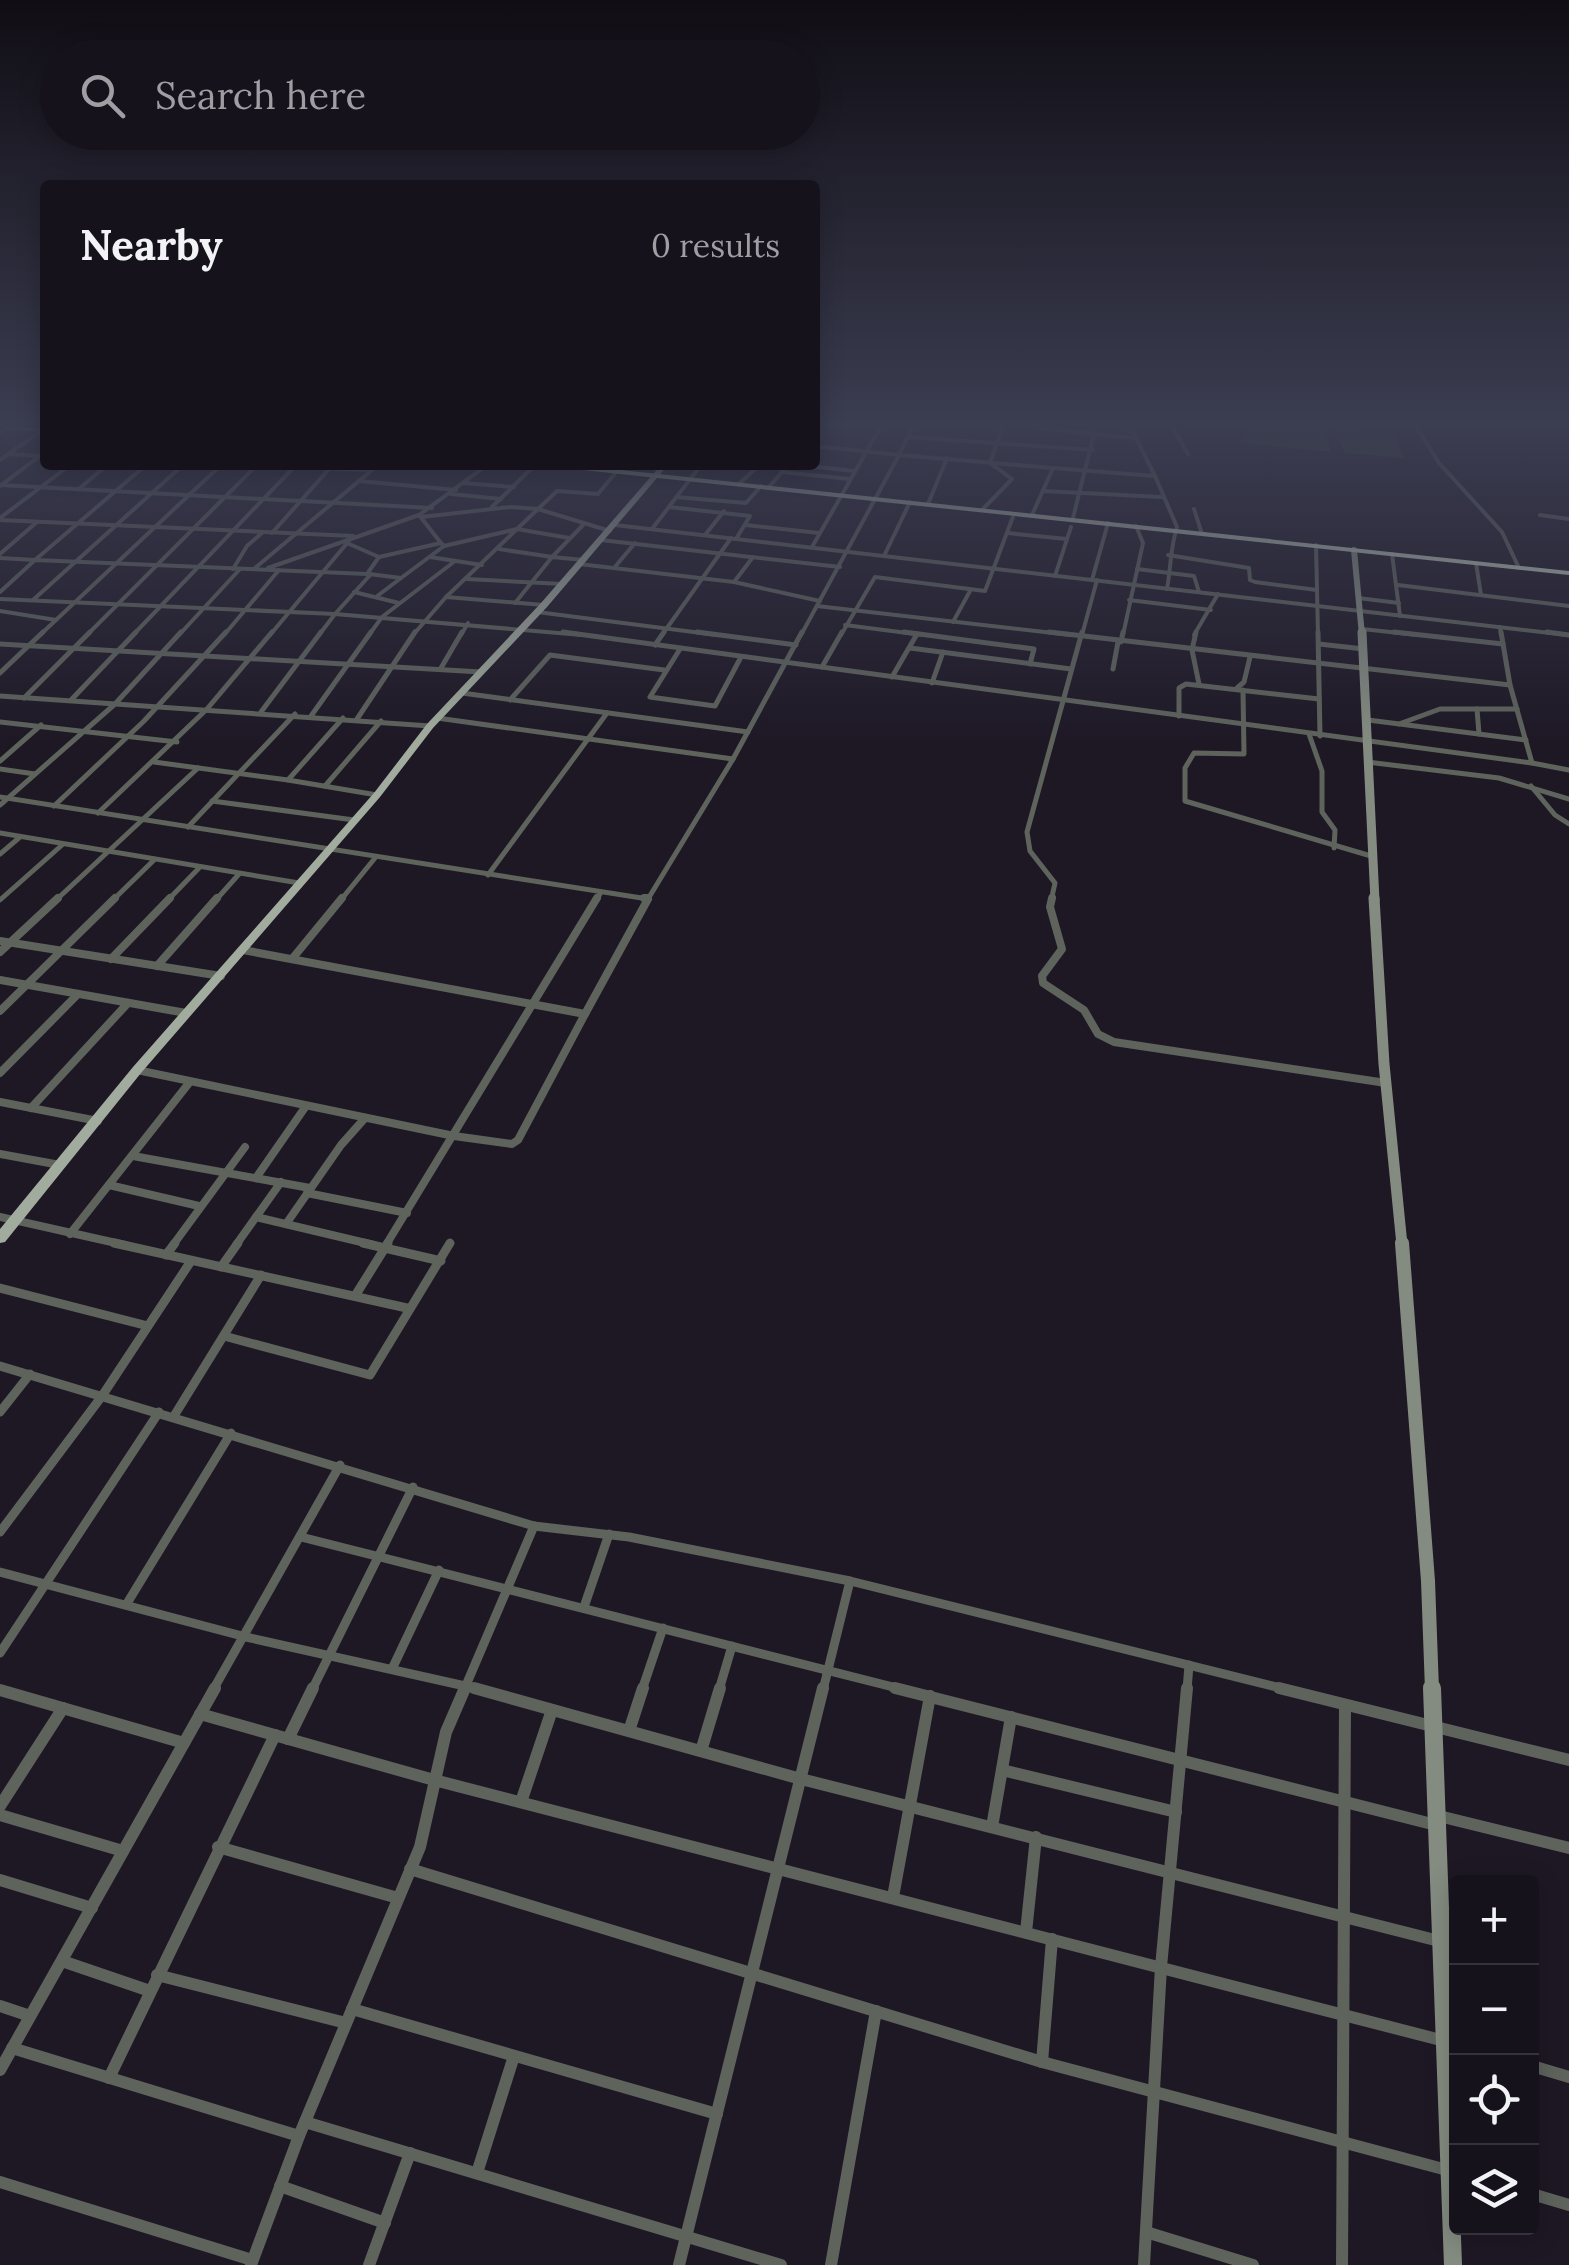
<!DOCTYPE html>
<html lang="en">
<head>
<meta charset="utf-8">
<style>
	:root { --surface:#16121c; --page:#232029; --text:#f1f3f6; --muted:#9e9ea3; --line:#35323b }
	body { margin:0; font-family:Lora,serif; background:var(--page); color:var(--text) }
	.controls { position:absolute; right:30px; bottom:30px; display:grid; overflow:hidden; border-radius:10px; box-shadow:0 5px 25px #0003 }
	.controls button { width:90px; height:90px; display:grid; place-items:center; padding:0; border:0; border-bottom:2px solid var(--line); background:var(--surface); color:var(--text); font:50px sans-serif }
	.list { margin:0; padding:0; list-style:none }
	h2 { display:flex; justify-content:space-between; align-items:center; height:130px; margin:0; padding:0 40px; font-size:42px }
	h2 small { font-size:32px; font-weight:400; color:var(--muted) }
	.icon { flex:none; width:55px; height:55px; fill:none; stroke:currentColor; stroke-width:2; stroke-linecap:round; stroke-linejoin:round }
	.map { position:relative; flex:none; width:1569px; height:2265px; overflow:hidden }
	.search { position:absolute; background:var(--surface); box-shadow:0 5px 25px #0003; left:40px; top:40px; width:780px; height:110px; display:flex; align-items:center; gap:25px; box-sizing:border-box; padding:0 35px; border-radius:55px; color:var(--muted); font-size:38px }
	.panel { position:absolute; background:var(--surface); box-shadow:0 5px 25px #0003; left:40px; top:180px; width:780px; height:290px; border-radius:10px }
	.map>svg:first-child { display:block }
</style>
</head>
<body>
<div class="map">
<svg width="1569" height="2265" viewBox="0 0 1569 2265">
	<rect width="100%" height="100%" fill="#1e1825"/>
	<g fill="#324929">
		<path d="M1252,428l72,2 7,22 -91,-9z"/>
		<path d="M1334,430l60,4 10,24 -59,-5z"/>
	</g>
	<g fill="none" stroke-linecap="round" stroke-linejoin="round">
		<g stroke="#5e635c" stroke-width="4">
			<path d="M912,428l-13,27 154,13 -21,47"/>
			<path d="M1039,428l55,6 -21,84"/>
			<path d="M1121,428l13,6 21,42"/>
			<path d="M1173,428l15,26"/>
			<path d="M1417,428l22,35 63,69 17,36"/>
			<path d="M0,433l8,-5"/>
			<path d="M1094,434l42,4"/>
			<path d="M909,437l184,13"/>
			<path d="M9,454l31,2"/>
			<path d="M0,460l42,-30"/>
			<path d="M243,465l128,5"/>
			<path d="M801,465l53,6"/>
			<path d="M1053,468l102,8 22,51c-7,22 -6,40 -10,62"/>
			<path d="M781,472l69,7"/>
			<path d="M359,481l97,9"/>
			<path d="M464,483l50,4"/>
			<path d="M739,484l20,-19"/>
			<path d="M0,485l432,23"/>
			<path d="M0,486l45,-34"/>
			<path d="M769,487l19,-22"/>
			<path d="M80,488l27,-23"/>
			<path d="M1043,491l120,6"/>
			<path d="M451,494l50,5"/>
			<path d="M676,497l70,6 15,-17"/>
			<path d="M928,504l19,-46"/>
			<path d="M492,507l43,-42"/>
			<path d="M669,507l81,9 -14,23"/>
			<path d="M1194,509l8,25"/>
			<path d="M982,510l30,-31 -22,-16 12,-35"/>
			<path d="M419,515l22,28"/>
			<path d="M1540,515l29,4"/>
			<path d="M421,517l90,-10 27,2 19,-18 41,3 19,-23"/>
			<path d="M0,518l70,-53"/>
			<path d="M0,520l353,16"/>
			<path d="M615,525l953,110"/>
			<path d="M746,525l73,8"/>
			<path d="M652,529l49,-64"/>
			<path d="M272,533l58,-65"/>
			<path d="M1007,533l60,6"/>
			<path d="M705,535l19,-24"/>
			<path d="M601,540l239,27"/>
			<path d="M347,543l32,14 62,-14"/>
			<path d="M1316,545l2,90"/>
			<path d="M444,546l73,-17 21,-20 72,22"/>
			<path d="M812,547l68,-119"/>
			<path d="M499,549l53,8 31,-32"/>
			<path d="M0,554l37,-32"/>
			<path d="M1392,554l8,62"/>
			<path d="M1168,555l81,13 1,12 5,2 62,8"/>
			<path d="M884,556l26,-54"/>
			<path d="M430,557l52,8"/>
			<path d="M0,558l35,2 111,-95"/>
			<path d="M1476,563l5,32"/>
			<path d="M579,564l155,18 86,19"/>
			<path d="M255,568l123,-103"/>
			<path d="M268,568l151,-53 68,-50"/>
			<path d="M614,568l21,-25"/>
			<path d="M233,569l14,-23 16,-14"/>
			<path d="M1137,569l57,7 5,16"/>
			<path d="M369,574l32,4 43,-32 -3,-3"/>
			<path d="M1055,576l16,-49"/>
			<path d="M467,579l96,5"/>
			<path d="M1092,580l16,-57"/>
			<path d="M734,582l19,-25"/>
			<path d="M1398,585l171,21"/>
			<path d="M0,592l35,-32 332,14 12,-17"/>
			<path d="M354,592l45,11"/>
			<path d="M376,597l25,-19"/>
			<path d="M446,597l71,-68 52,9"/>
			<path d="M1358,598l41,5"/>
			<path d="M0,599l335,15 36,-40"/>
			<path d="M33,600l150,-135"/>
			<path d="M1129,600l82,10"/>
			<path d="M515,603l37,-46 32,3"/>
			<path d="M817,606l254,29"/>
			<path d="M0,611l56,9"/>
			<path d="M537,612l180,23"/>
			<path d="M953,622l17,-31"/>
			<path d="M845,625l78,10"/>
			<path d="M1500,627l1,8"/>
			<path d="M1362,629l56,6"/>
			<path d="M40,635l181,-170"/>
			<path d="M87,635l170,-170"/>
			<path d="M133,635l163,-170"/>
			<path d="M179,635l61,-66"/>
			<path d="M224,635l55,-65"/>
			<path d="M270,635l83,-99"/>
			<path d="M319,635l16,-21 247,21"/>
			<path d="M369,635l13,-18 73,-56"/>
			<path d="M413,635l33,-38 98,8"/>
			<path d="M461,635l7,-12"/>
			<path d="M662,635l69,-97"/>
			<path d="M801,635l98,-180 -84,-9"/>
			<path d="M841,635l34,-58 110,14 29,-77"/>
			<path d="M1082,635l15,-55"/>
			<path d="M1123,635l20,-92 -7,-17"/>
			<path d="M1194,635l24,-41"/>
		</g>
		<g stroke="#5e635c" stroke-width="5">
			<path d="M563,632l969,131 -22,-78"/>
			<path d="M697,632l99,13"/>
			<path d="M904,632l130,17 -4,15"/>
			<path d="M1049,632l461,53 -9,-53"/>
			<path d="M1196,632l-4,18 7,34"/>
			<path d="M1318,632l2,104"/>
			<path d="M1394,632l109,12"/>
			<path d="M1547,632l22,3"/>
			<path d="M1121,642l2,-10"/>
			<path d="M0,644l481,28"/>
			<path d="M1319,644l45,5"/>
			<path d="M655,645l9,-13"/>
			<path d="M910,648l161,21"/>
			<path d="M680,649l-30,48 65,9 26,-49"/>
			<path d="M822,667l20,-35"/>
			<path d="M441,668l21,-36"/>
			<path d="M1113,669l5,-27"/>
			<path d="M0,673l43,-41"/>
			<path d="M892,677l25,-43"/>
			<path d="M932,683l11,-31"/>
			<path d="M1237,688l7,-6 6,-25"/>
			<path d="M1243,690l1,64 -50,-1 -9,15v33l186,55"/>
			<path d="M462,693l286,39"/>
			<path d="M0,696l430,30"/>
			<path d="M24,698l66,-66"/>
			<path d="M71,700l65,-68"/>
			<path d="M510,700l40,-45 114,15"/>
			<path d="M1477,709l2,25"/>
			<path d="M261,712l60,-80"/>
			<path d="M311,716l60,-84"/>
			<path d="M1179,716v-28l7,-4 133,15"/>
			<path d="M343,718l-55,62 89,15"/>
			<path d="M437,718l296,41 69,-127"/>
			<path d="M357,719l58,-87"/>
			<path d="M1368,720l158,20"/>
			<path d="M0,722l177,20"/>
			<path d="M1399,724l41,-15h77"/>
			<path d="M1309,734l13,37v41l13,18 -1,18"/>
			<path d="M0,761l41,-36"/>
			<path d="M154,762l134,18"/>
			<path d="M1367,762l132,16 70,21"/>
			<path d="M1532,763l37,7"/>
			<path d="M0,769l35,5"/>
			<path d="M325,786l56,-65"/>
			<path d="M1531,786l24,29 14,9"/>
			<path d="M0,797l648,102 85,-140"/>
			<path d="M212,801l142,19"/>
			<path d="M0,805l115,-101 66,-72"/>
			<path d="M54,806l90,-85 82,-89"/>
			<path d="M98,813l109,-104 65,-77"/>
			<path d="M188,827l107,-113"/>
			<path d="M0,833l299,50"/>
			<path d="M0,854l20,-17"/>
			<path d="M488,875l119,-162"/>
			<path d="M0,900l62,-55"/>
			<path d="M55,901l143,-133"/>
			<path d="M112,901l42,-41"/>
			<path d="M167,901l32,-33"/>
			<path d="M215,901l24,-27"/>
			<path d="M340,901l35,-43"/>
			<path d="M596,901l5,-9"/>
			<path d="M1051,901l4,-18 -25,-32 -3,-19 55,-200"/>
		</g>
		<g stroke="#5e635c" stroke-width="8">
			<path d="M644,898h4"/>
			<path d="M1052,898l-2,9 12,42 -20,27 1,7 41,27 14,24 16,8 272,41"/>
			<path d="M0,941l221,35"/>
			<path d="M243,950l342,64 63,-115"/>
			<path d="M0,952l58,-54"/>
			<path d="M111,959l59,-61"/>
			<path d="M292,959l50,-61"/>
			<path d="M157,966l60,-68"/>
			<path d="M0,980l186,33"/>
			<path d="M0,1011l115,-113"/>
			<path d="M137,1070l317,66 58,8 6,-4 67,-126"/>
			<path d="M0,1073l78,-79"/>
			<path d="M0,1102l98,19"/>
			<path d="M31,1108l97,-105"/>
			<path d="M0,1154l60,11"/>
			<path d="M133,1156l177,32"/>
			<path d="M256,1178l50,-72"/>
			<path d="M109,1185l90,21"/>
			<path d="M307,1193l100,20"/>
			<path d="M0,1217l125,28"/>
			<path d="M256,1217l118,28"/>
			<path d="M286,1224l55,-79 24,-27"/>
			<path d="M70,1234l119,-151"/>
			<path d="M173,1245l72,-98"/>
			<path d="M236,1245l45,-63"/>
			<path d="M386,1245l211,-347"/>
		</g>
		<g stroke="#5e635c" stroke-width="9">
			<path d="M114,1243l293,65"/>
			<path d="M363,1243l78,18"/>
			<path d="M166,1255l9,-12"/>
			<path d="M221,1267l17,-24"/>
			<path d="M0,1288l148,38"/>
			<path d="M355,1296l33,-53"/>
			<path d="M224,1336l146,39 80,-132"/>
			<path d="M0,1366l534,160 95,11 221,44 439,109"/>
			<path d="M0,1412l30,-38"/>
			<path d="M174,1416l87,-141"/>
			<path d="M0,1532l102,-136 89,-135"/>
			<path d="M301,1537l604,153"/>
			<path d="M0,1572l246,65 237,53"/>
			<path d="M126,1605l105,-172"/>
			<path d="M584,1607l25,-73"/>
			<path d="M0,1653l159,-241"/>
			<path d="M392,1669l47,-99"/>
			<path d="M213,1690l127,-225"/>
			<path d="M312,1690l101,-203"/>
			<path d="M464,1690l70,-164"/>
			<path d="M642,1690l21,-62"/>
			<path d="M719,1690l13,-44"/>
			<path d="M823,1690l27,-109"/>
			<path d="M1187,1690l2,-25"/>
		</g>
		<g stroke="#5e635c" stroke-width="12">
			<path d="M474,1688l327,91 638,162"/>
			<path d="M895,1688l541,137"/>
			<path d="M1279,1688l290,72"/>
			<path d="M0,1690l184,53"/>
			<path d="M200,1714l234,66 1022,264"/>
			<path d="M629,1731l14,-43"/>
			<path d="M288,1739l25,-51"/>
			<path d="M701,1751l19,-63"/>
			<path d="M1002,1770l174,42"/>
			<path d="M521,1802l31,-92"/>
			<path d="M0,1806l63,-98"/>
			<path d="M0,1815l123,36"/>
			<path d="M1439,1816l130,32"/>
			<path d="M992,1827l19,-110"/>
			<path d="M218,1847l180,51"/>
			<path d="M410,1869l632,193 405,108"/>
			<path d="M0,1880l92,28"/>
			<path d="M893,1897l37,-201"/>
			<path d="M1026,1932l10,-95"/>
			<path d="M62,1961l88,30"/>
			<path d="M157,1975l189,48"/>
			<path d="M0,2006l30,10"/>
			<path d="M352,2009l365,105"/>
			<path d="M12,2048l287,88"/>
			<path d="M1042,2062l10,-123"/>
			<path d="M1532,2066l37,11"/>
			<path d="M0,2070l215,-382"/>
			<path d="M109,2078l166,-343"/>
			<path d="M305,2122l476,143"/>
			<path d="M477,2173l37,-117"/>
			<path d="M0,2182l252,78"/>
			<path d="M280,2186l105,37"/>
			<path d="M1532,2194l37,11"/>
			<path d="M1146,2232l107,33"/>
			<path d="M251,2265l48,-129 121,-289 26,-115 19,-44"/>
			<path d="M369,2265l41,-112"/>
			<path d="M679,2265l144,-577"/>
			<path d="M831,2265l45,-254"/>
			<path d="M1144,2265l17,-298 26,-279"/>
			<path d="M1342,2265l3,-560"/>
		</g>
		<path stroke="#848c81" stroke-width="6" d="M1354,550l8,85"/>
		<path stroke="#848c81" stroke-width="9" d="M1362,632l13,269"/>
		<path stroke="#848c81" stroke-width="11" d="M1374,898l10,166 18,181"/>
		<path stroke="#848c81" stroke-width="14" d="M1402,1243l26,338 4,109"/>
		<path stroke="#848c81" stroke-width="18" d="M1432,1688l21,577"/>
		<path fill="#a2ac9e" fill-rule="evenodd" d="M661,465h7l-121,142 -114,121 -53,69 -239,276 -136,169 -5,1v-14l133,-162 241,-274 53,-69 114,-121z"/>
		<g fill="#bdc9b8" fill-rule="evenodd">
			<path d="M12,428h33v4l-30,-2z"/>
			<path d="M550,465h24l995,106v4l-1015,-108z"/>
		</g>
	</g>
	<linearGradient id="sky" x2="0" y2="1"><stop stop-color="#100d14"/><stop offset="0.57" stop-color="#3b3d51"/><stop offset="1" stop-color="#3b3d51" stop-opacity="0"/></linearGradient>
	<rect width="1569" height="745" fill="url(#sky)"/>
</svg>
<div class="controls">
<button>+</button>
<button>−</button>
<button><svg class="icon" aria-label="locate" viewBox="0 0 24 24"><circle cx="12" cy="12" r="6"/><path d="M12 2v4M12 18v4M2 12h4M18 12h4"/></svg></button>
<button><svg class="icon" aria-label="layers" viewBox="0 0 24 24"><path d="M12 4l9 5-9 5-9-5zM3 14l9 5 9-5"/></svg></button>
</div>
<div class="search"><svg class="icon" aria-label="search" viewBox="0 0 24 24"><circle cx="10" cy="10" r="6"/><path d="M15 15l6 6"/></svg>Search here</div>
<section class="panel">
<h2>Nearby<small>0 results</small></h2>
<ul class="list">
</ul>
</section>
</div>
</body>
</html>
